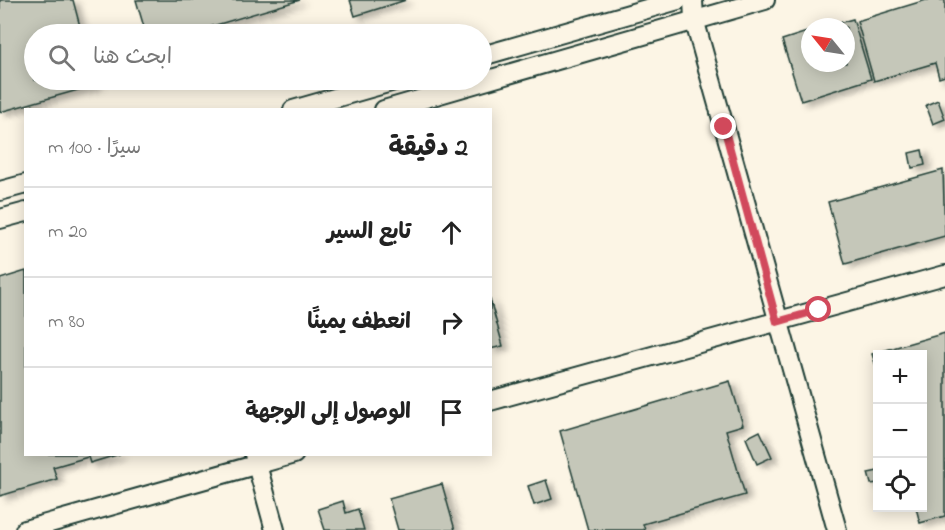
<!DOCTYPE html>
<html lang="ar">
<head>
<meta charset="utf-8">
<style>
	:root { --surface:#fff; --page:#f6f6f6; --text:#222; --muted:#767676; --line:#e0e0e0 }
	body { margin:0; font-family:"Indie Flower","Playpen Sans Arabic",sans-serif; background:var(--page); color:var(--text); direction:rtl }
	.controls { position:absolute; right:18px; bottom:18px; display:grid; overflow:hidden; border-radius:0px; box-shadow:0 3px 15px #0003 }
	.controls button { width:54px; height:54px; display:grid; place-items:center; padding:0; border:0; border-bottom:2px solid var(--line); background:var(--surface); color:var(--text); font:30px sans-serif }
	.compass { position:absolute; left:801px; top:18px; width:54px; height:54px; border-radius:50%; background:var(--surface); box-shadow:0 3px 15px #0003; rotate:300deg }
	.stop { position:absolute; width:18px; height:18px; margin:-14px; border:4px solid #d1495b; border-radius:50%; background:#fff }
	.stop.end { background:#d1495b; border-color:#fff; box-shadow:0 2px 6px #0008 }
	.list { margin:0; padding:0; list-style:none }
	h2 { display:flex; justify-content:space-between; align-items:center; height:78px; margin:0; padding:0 24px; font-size:26px }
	h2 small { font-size:20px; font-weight:400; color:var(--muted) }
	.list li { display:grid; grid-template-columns:39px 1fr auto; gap:18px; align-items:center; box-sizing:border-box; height:90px; padding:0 24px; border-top:2px solid var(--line) }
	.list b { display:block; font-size:22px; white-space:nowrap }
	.list em { font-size:20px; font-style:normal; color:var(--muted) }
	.icon { flex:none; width:33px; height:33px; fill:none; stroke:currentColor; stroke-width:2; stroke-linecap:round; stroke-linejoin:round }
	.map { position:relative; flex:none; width:945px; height:530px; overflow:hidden; direction:ltr }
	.search { position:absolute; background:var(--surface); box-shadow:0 3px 15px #0003; left:24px; top:24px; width:468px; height:66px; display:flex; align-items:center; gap:15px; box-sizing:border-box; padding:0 21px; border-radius:33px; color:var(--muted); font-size:22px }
	.panel { position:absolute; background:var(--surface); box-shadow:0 3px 15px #0003; left:24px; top:108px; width:468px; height:348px; border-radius:0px; direction:rtl }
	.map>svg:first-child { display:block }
</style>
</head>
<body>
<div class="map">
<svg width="945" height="530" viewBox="0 0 945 530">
	<defs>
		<filter id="shadow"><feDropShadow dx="6" dy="4" stdDeviation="3" flood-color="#0004"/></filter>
	</defs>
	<rect width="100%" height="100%" fill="#fcf5e5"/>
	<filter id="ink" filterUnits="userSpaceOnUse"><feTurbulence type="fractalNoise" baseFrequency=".0167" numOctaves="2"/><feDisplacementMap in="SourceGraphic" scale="12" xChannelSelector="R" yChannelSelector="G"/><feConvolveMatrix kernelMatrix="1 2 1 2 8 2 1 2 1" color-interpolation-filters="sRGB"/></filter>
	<g filter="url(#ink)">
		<g fill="#c5c7b9" stroke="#1f3d34" stroke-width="1.5" filter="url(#shadow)">
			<path d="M0,0h73l9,34h-48v46h61l1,5 -96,27z"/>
			<path d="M136,0h164l-114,34h-40z"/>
			<path d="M350,0h56l-51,16z"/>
			<path d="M926,0h19v76l-6,2 -4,-15 -61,18 -17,-60z"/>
			<path d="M853,19l18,60 -70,22 -19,-61 28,-9v32h36v-36h-22z"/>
			<path d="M938,100l7,19 -12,5 -7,-19z"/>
			<path d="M922,150l3,15 -13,3 -3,-15z"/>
			<path d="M943,170l2,66 -100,28 -17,-62z"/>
			<path d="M26,271v183h94l-30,9 -2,-6 -35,10 4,12 -57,17v-217z"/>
			<path d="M490,299l13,47 -13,3z"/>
			<path d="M945,333v183l-25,7 -4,-15h6v-154h-44v18l-6,-18z"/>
			<path d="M730,381l13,44 -17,5 19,65 -102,29 2,6h-57l-28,-99z"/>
			<path d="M760,431l12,26 -15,7 -11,-26z"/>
			<path d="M878,471v12l-7,1 -3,-11z"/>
			<path d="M546,480l6,19 -18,6 -6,-19z"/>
			<path d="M442,484l13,46h-57l-9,-31z"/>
			<path d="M343,501l3,12 12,-4 6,21h-39l-7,-21z"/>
		</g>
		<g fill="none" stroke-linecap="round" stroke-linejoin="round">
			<defs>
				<g id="minor">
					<path d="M693,0l1,19 143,511"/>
					<path d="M482,56l196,-56"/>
					<path d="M293,110l105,-30"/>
					<path d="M384,110l381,-110"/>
					<path d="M0,191l26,-7"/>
					<path d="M0,219l26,-7"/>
					<path d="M490,401l455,-126"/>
					<path d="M254,454l21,76"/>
					<path d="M25,530l269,-76"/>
				</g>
			</defs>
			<use href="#minor" stroke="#1f3d34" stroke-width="22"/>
			<use href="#minor" stroke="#fcf5e5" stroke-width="18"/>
		</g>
	</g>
	<g fill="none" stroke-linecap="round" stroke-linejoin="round" filter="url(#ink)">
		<path stroke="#d1495b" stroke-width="8" d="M724,127l53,195 42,-12"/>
	</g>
</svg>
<div class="controls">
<button>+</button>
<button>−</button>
<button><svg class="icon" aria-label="locate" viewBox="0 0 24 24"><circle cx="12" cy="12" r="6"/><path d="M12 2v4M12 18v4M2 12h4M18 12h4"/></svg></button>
</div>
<svg class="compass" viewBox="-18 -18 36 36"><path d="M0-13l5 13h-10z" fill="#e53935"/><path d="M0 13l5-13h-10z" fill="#767676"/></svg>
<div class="stop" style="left:819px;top:310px"></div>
<div class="stop end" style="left:724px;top:127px"></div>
<div class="search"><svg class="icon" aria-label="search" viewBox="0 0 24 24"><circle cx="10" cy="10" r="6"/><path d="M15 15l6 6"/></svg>ابحث هنا</div>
<section class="panel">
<h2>2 دقيقة<small>سيرًا · 100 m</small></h2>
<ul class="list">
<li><svg class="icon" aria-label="ahead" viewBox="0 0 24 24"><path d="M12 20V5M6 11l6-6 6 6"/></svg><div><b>تابع السير</b></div><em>20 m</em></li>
<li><svg class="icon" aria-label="right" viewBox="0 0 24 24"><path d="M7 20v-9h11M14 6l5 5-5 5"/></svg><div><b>انعطف يمينًا</b></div><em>80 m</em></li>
<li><svg class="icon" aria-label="arrive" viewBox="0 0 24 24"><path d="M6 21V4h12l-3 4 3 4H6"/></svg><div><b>الوصول إلى الوجهة</b></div></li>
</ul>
</section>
</div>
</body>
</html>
